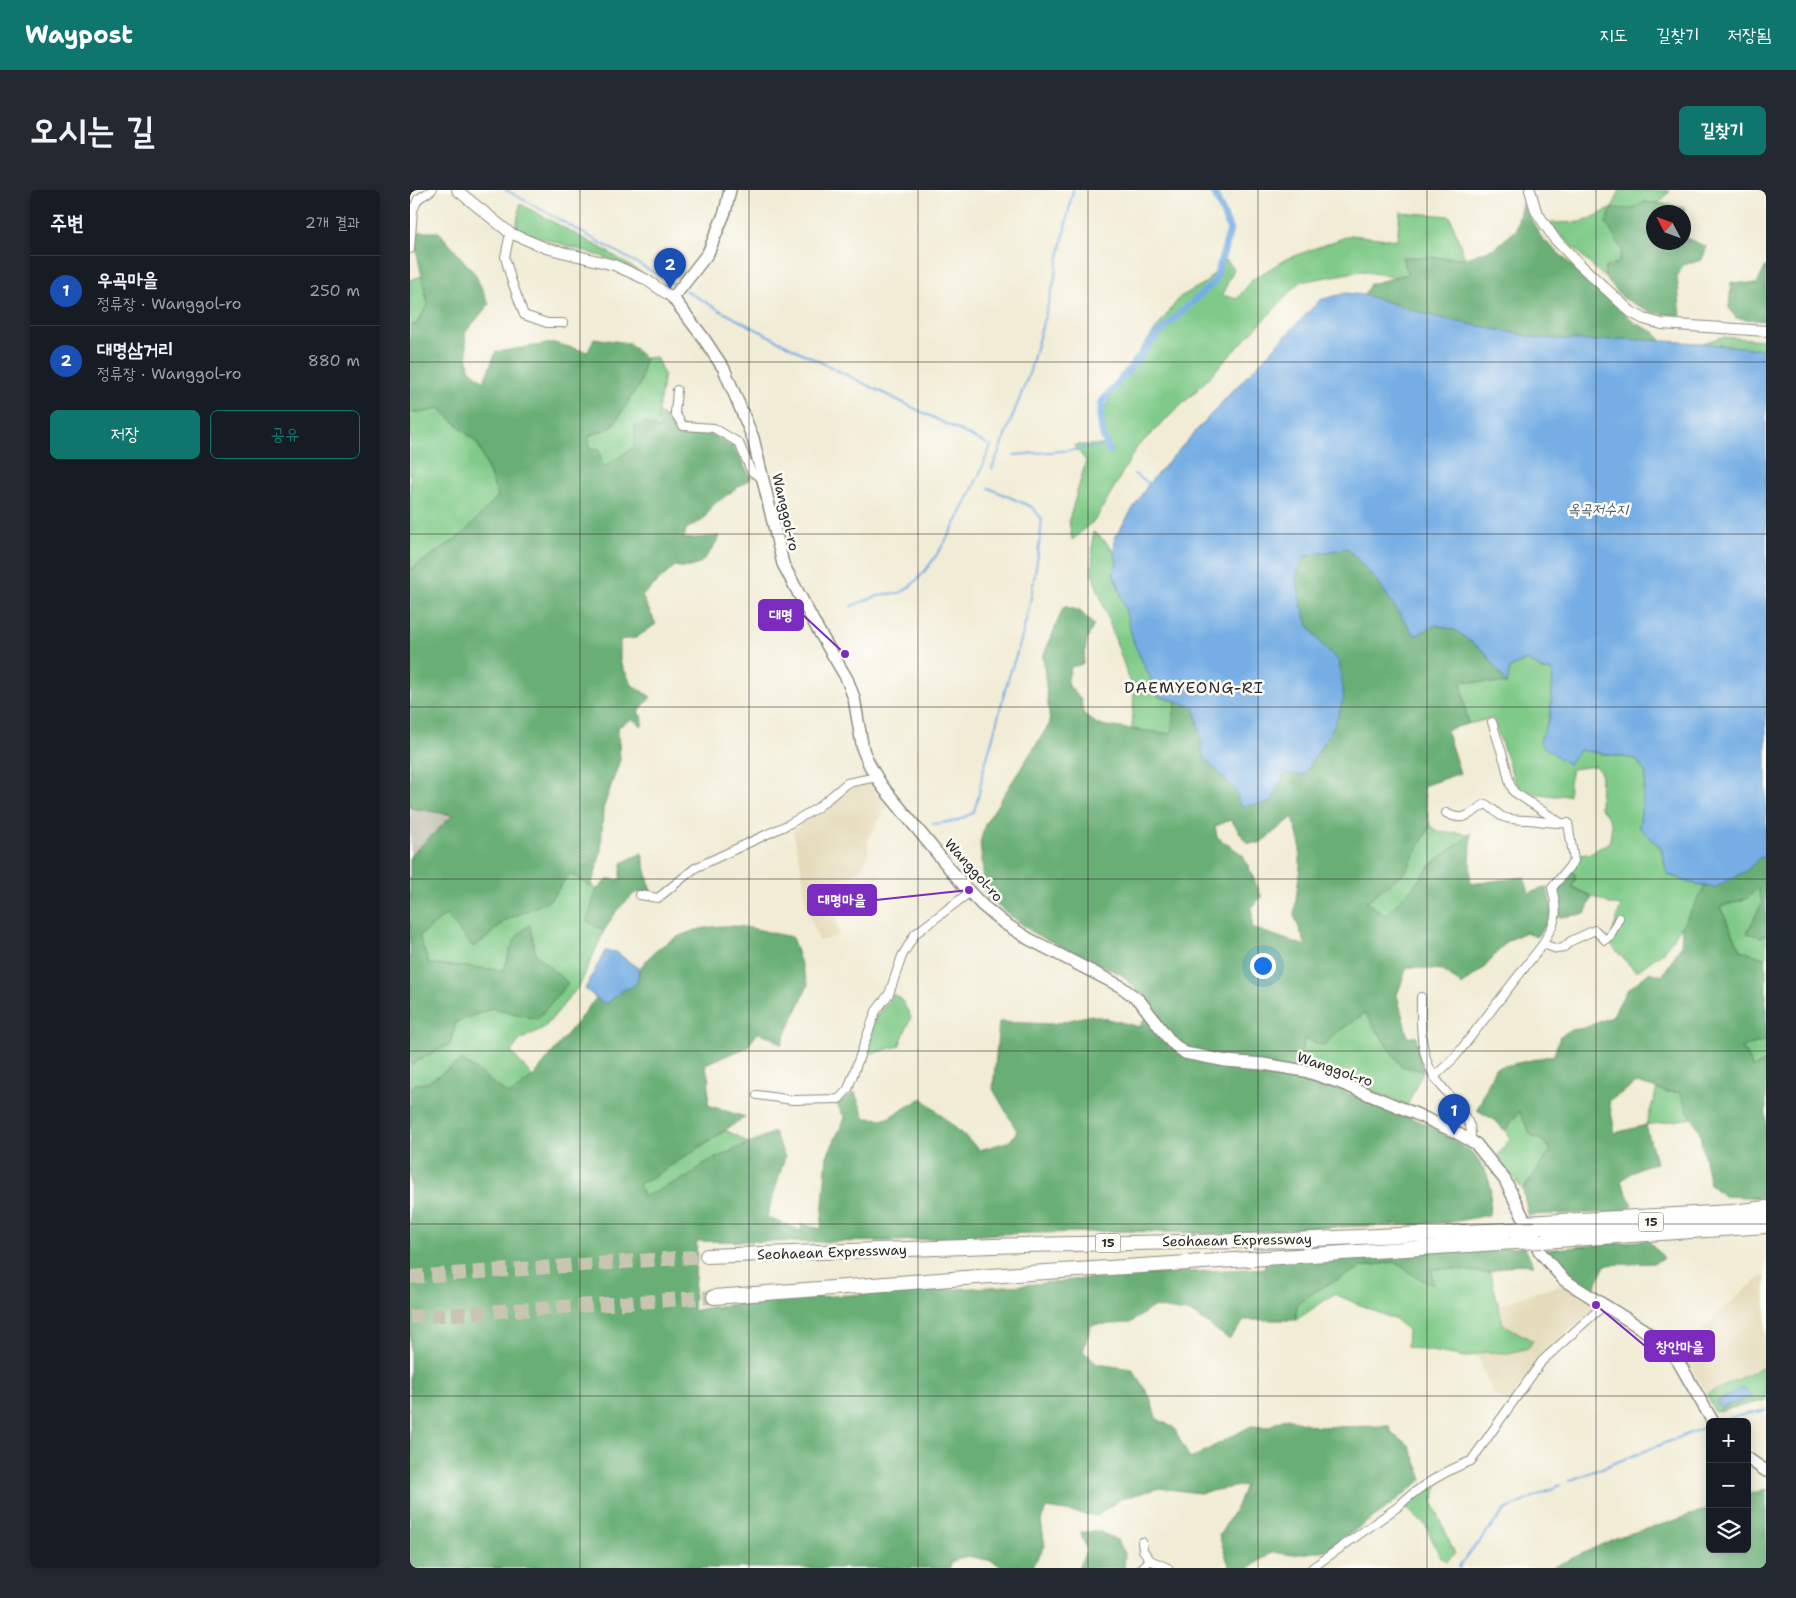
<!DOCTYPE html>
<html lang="ko">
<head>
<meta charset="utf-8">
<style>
	:root { --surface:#171b24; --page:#242831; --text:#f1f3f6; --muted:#9ea1a6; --line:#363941; --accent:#0f766e }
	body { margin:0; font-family:"Shantell Sans","Poor Story",sans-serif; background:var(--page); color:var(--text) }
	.controls { position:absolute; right:15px; bottom:15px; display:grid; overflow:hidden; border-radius:8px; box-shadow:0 2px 12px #0003 }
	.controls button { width:45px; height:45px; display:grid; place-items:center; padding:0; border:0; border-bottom:1px solid var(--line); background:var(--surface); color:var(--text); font:25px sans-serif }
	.compass { position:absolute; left:1236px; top:15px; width:45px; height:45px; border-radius:50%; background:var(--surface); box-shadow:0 2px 12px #0003; rotate:311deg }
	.you { position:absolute; left:852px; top:775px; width:18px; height:18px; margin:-12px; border:4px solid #fff; border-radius:50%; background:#1a73e8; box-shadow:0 0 0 8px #1a73e833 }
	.badge { display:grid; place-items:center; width:32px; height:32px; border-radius:50%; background:var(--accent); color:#fff; font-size:16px; font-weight:700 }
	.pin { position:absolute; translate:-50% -41px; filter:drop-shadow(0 1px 2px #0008) }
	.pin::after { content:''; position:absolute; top:26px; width:18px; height:15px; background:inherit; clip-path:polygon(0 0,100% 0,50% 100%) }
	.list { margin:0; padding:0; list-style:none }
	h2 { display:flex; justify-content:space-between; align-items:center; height:65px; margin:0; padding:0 20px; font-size:21px }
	h2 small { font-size:16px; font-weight:400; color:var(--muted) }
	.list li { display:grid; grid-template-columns:32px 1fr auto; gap:15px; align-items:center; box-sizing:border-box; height:70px; padding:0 20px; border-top:1px solid var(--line) }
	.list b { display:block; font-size:19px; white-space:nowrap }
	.list p { margin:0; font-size:16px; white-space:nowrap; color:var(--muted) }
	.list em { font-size:16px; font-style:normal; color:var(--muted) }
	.actions { display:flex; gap:10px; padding:15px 20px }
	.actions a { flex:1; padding:11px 0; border:1px solid var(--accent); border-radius:8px; text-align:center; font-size:18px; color:var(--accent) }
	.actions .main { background:var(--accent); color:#fff }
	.icon { flex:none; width:28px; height:28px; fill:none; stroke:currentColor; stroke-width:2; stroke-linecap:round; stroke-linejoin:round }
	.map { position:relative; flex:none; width:1356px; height:1378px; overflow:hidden; border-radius:8px }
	header { display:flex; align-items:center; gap:30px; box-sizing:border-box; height:70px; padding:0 25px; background:var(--accent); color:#fff }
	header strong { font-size:24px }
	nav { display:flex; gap:28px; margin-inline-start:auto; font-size:18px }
	.intro { display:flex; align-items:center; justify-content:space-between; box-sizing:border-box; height:120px; padding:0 30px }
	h1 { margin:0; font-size:35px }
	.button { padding:12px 22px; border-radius:8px; background:var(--accent); color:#fff; font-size:18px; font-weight:700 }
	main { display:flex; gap:30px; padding:0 30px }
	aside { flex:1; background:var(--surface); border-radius:8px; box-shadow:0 2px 12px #0003 }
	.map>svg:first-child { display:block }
</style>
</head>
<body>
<header>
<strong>Waypost</strong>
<nav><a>지도</a><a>길찾기</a><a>저장됨</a></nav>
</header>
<div class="intro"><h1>오시는 길</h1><a class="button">길찾기</a></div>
<main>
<aside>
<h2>주변<small>2개 결과</small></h2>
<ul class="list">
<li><span class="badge" style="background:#1a4fb4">1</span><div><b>우곡마을</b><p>정류장 · Wanggol-ro</p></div><em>250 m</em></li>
<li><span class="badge" style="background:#1a4fb4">2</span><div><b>대명삼거리</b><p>정류장 · Wanggol-ro</p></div><em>880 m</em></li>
</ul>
<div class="actions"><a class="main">저장</a><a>공유</a></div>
</aside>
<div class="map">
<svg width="1356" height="1378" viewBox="0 0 1356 1378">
	<rect width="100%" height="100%" fill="#fdfcf7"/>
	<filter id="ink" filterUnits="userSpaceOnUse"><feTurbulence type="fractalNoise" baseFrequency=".02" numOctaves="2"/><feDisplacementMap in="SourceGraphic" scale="10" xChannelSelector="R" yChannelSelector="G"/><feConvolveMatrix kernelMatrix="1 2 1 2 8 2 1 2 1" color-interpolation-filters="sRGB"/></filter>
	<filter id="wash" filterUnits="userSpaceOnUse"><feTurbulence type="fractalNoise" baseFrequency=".0096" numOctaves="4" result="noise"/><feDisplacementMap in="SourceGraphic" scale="20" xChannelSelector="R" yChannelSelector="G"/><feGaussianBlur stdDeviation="1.12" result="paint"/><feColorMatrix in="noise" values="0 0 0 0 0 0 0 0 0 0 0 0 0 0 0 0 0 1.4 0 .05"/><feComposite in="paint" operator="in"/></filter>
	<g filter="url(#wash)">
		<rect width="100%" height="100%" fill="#f1ecd5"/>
		<g fill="#e5dbba">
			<path d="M459,584l20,29 -21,36v15l-8,16 -22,10 -2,34 3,21 -20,6 -13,-35 -3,-29 -10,-46 54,-45z"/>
			<path d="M1352,1087h4v89l-59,28 -27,-44 63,-59z"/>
			<path d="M1154,1095l34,23 -29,23 -29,28 -32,44 -15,-10 -8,-18 -8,-21 9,-2 22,1 25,-12 -30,-17 -4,-19 41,-14z"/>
		</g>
		<path fill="#c7c5b8" d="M0,618l44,7 -43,40 -1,5z"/>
		<g fill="#7fca88" stroke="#557a5a">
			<path d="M1210,0l50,1 -11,12 -15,-1 -12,7 -13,53 -14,6v10l-57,-55 35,-1 29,-14z"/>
			<path d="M110,14l85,46 38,24 -39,-17 -88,-27z"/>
			<path d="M990,22l50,4 15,42 -62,-1 5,17 -14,3 -33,-6 -61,11 -107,112 -56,53 -41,72 -24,21 -3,-20 17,-59 -12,-16h30l-6,-27 43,-69 39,-52 25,-14 21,-23 8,9 -12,26 15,4 16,-20 33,-20 65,-24 46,5z"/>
			<path d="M12,86l6,29 -13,21 -5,-2v-44z"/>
			<path d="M1313,147l43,3v10l-64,-7z"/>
			<path d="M246,167l8,18 -7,44 5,12 -17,-8 -11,24 -31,21 -14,-19v-13l23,-9 28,-43 5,-26z"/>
			<path d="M29,217l39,37 20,53 -35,37 -53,36v-158h17z"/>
			<path d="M683,342c13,8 19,15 24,30l-4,11 17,47 4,23 25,54 17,4 -5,33 -39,-5 2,-36 -42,-120z"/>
			<path d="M1117,470l16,10h9c3,18 1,42 -7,58l24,36 10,-14 57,9 10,15 -7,53 22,21 6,26 20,8 18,4 -23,40 -18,25 -28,21 -27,-29 12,-37 -9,-1 -40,-18 4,-11 -4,-6 4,-15 12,-1 21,-11c4,-18 4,-22 -9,-35l1,-35 -5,-7 -24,3 -3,14v12l-14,1 -37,-5 -25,-73 -25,6 -7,-43 46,3 3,-16z"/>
			<path d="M1020,636l7,5 34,3 -38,29 -21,25 -27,28 -19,-14 40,-31z"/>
			<path d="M160,683l27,16 -10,32 17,10 -24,54 -35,42 -25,13 -9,12 22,25 -24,18 -47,-35 -35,23 -12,1 -5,9v-28l40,-21 6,-22 37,-14 44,11 31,-36 -32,-28 -7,-30c-16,10 -19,27 -25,45l-75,-6 -10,-28 27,-21 38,25 22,-20 43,-19z"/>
			<path d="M1348,698l4,15 -15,30 14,4 5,-3v25l-25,-9 -21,-43 28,-9z"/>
			<path d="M483,804l8,5 10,18 -12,29 -37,10 14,-37z"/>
			<path d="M955,823l36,53 22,5 -16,35 -74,-32 -22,-3 -12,-12 5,-20 21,7 7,-10z"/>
			<path d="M1356,847v24l-13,7 -11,-22 21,-5z"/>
			<path d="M1247,899l10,3h13l13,26 -47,7z"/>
			<path d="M1109,921l12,24 12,6 9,9 -29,40 -26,-33 13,-19 -5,-7z"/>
			<path d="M316,940l23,13 -44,20 -16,13 -46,21 -4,-13 13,-6z"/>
			<path d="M985,1072l20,14 18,8 -2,-15h24l30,4 5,-1 13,52 30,17 -5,7 -20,5 -22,-1 -20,5 -59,-10 1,-17 -12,-10 -62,-26 -38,26v-15l16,-12 50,-26z"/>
			<path d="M1356,1176v34l-52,12 -7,-18z"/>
			<path d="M1028,1296l-5,17 22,51 -8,7 -7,-4 -14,-31 -22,-20 12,-10z"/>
		</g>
		<g fill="#67ae74" stroke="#496c50" fill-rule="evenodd">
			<path d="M1234,12l24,2 17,4 -1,5 -30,-1v30h30v-5l23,10 -5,13 -19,5 -6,12 4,39 -28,-3 -30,-15 -18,-20v-10l14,-6 3,-12 -16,-27 6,-15 20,1z"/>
			<path d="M1112,13l19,34 94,86 21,10 5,8 -37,-2 -31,2 -56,-3 -102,-21 -71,-22 6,-11 38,-10 -6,-17 63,1 30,-10 21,-18z"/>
			<path d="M10,42h19l36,42 14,30 -24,29 4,36 15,12 12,-29 58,-9 34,9 6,-14 34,5 17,15 -5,26 -28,43 -23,9v13l10,1 4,18 31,-21 1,-21 10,-3 16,7 -4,-11 2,-6 17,11 39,12 19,12 17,30 -38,27 -10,15 -17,9 -2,10 36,-3c-11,18 -20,37 -45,30l-33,30 14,28 -20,14 -16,2v22l12,23 19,12 -13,15 5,7 -1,7 -10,-7 -14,8 2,33 -17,49 -2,43 -10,35 -21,-14 -21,28 -43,19 -22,20 -11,7 -27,-32 -27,21 10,28 75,6c6,-18 8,-35 26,-45l6,30 32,28 -31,36 -44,-11 -37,14 -6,22 -40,21v-205l1,-5 42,-40 -43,-7v-238l53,-36 35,-38 -20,-52 -39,-36 -12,4h-17v-88l6,1 12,-20 -14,-65z"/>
			<path d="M1356,76v55l-30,-3 -7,-10 2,-26 26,2z"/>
			<path d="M937,358l30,33 38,55 21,-11 19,5 30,22 22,32 -46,-3 7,43 -22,6 14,43 -37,13 7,40 -24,45 -40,31 19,13 27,-27 21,-25 38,-29 -1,50 54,-7 5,16 18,-6 6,31 -17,19 -10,-5 -19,9 -23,27 -22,17 -20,-15 -35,-3 -10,28 11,43 8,-2 7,35 -22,-5 -36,-53 -33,23 -7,10 -20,-7 -6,19 25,26 107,42 42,27 14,21 4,15 -2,26 -42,8 -139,5 -84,6 -94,-3 -134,3 -96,7 -94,1 -109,-1 -4,70 17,-4 89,-9 225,-13 87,-9 154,-8v-8l259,-13 10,18 -18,-1 -31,9 -30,-4h-23l1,16 -18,-9 -20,-14 -33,5 -47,24 -18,14 -1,15h-51l-16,19 -37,-26 -39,-6 -23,16 -39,2 -8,26 14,13 35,5 18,28 6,21 18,10 16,31 61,-33 16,1 20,-9 30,9 72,-1 3,8 17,11 14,34 -38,30 -58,41 -34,5 -20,-3 -24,16h-19l-11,-32 18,-30 8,-21 -46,8 -39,-5 -40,11 -23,17 -51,-8 -5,13 4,25 -14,22h-28l-10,-7 -26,-5 -16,6 -1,6h-540v-475l5,-9 12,-1 35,-23 47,35 24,-18 63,-79 9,6c7,-3 11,-10 18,-14 4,-2 9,-2 13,-7 4,-6 0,-11 8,-20 21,-26 55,-38 88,-37 18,0 41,8 60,11l16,48 -27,60 -9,-8 -14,-4 -12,15 -41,16 4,16 -1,25 37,12 -93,61 -13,6 4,13 46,-21 16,-13 69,-31 11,25 -18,60 35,14 -1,-7 20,5 6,-73 18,-38 -9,-15 19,-10 10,25 21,1 36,-21 58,52 30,-9 7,-10 -24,-42 6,-67 54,2 38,-9 49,12 3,-7 17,-6 -38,-39 -87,-41 -49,-37 -6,-54 5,-19 65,-101 -7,-66 21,-51 16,5 14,14 -7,14 -4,25 -12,3 -4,17 14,15 2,14 15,12 73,9 5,-33 20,7 8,50 32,32 49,-16 54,-113 -16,-15 -15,-21 -7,-21 -5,-29 9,-19zM883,627l7,28v22l-6,48 12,31 -54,-18v-21l10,-10 -19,-42 -26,-18 -2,-11 16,-6 16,23h13z"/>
			<path d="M232,663l9,39 -16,1 -18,17 -13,21 -17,-10 10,-32 11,-10 12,1 2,-17z"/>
			<path d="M1356,666v78l-5,3 -14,-4 15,-30 -4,-15 -10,10 -28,9 21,43 25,9v78l-2,4 -22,6 11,21 13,-7v137l-42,-2 -14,-11 -11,-55 -12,-21 -7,-17h-13l-30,-9 -28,18 6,32 31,-8 10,38c-16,3 -22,7 -35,18l11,24 -5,7 -99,3 -5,-25 28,-40 -8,-9 -12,-6 -12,-24 -14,20 -9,-10 -19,-11 18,-42 59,-13 6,-19 11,-6 13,-2 28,-11 14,-26 24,-19 12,4 19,-30 1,-20 23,-40 10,1 31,-16 13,-13z"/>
			<path d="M1162,680l4,6 -4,11 20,10 -7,17 -26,3 -1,-30z"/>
			<path d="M1238,1050l16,18 -11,5 -48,2 -11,24 -26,-11 -24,-28z"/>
			<path d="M1356,1299v79h-215l67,-31 46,-13 46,-16v41h37v-54z"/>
			<path d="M670,1342h21l16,8 8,13 -1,15h-46l9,-18z"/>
		</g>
		<g fill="#75ade4" stroke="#506c88">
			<path d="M936,103l18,2 71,22 102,21 56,3 31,-2 78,4 64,7v506l-7,2 -13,13 -32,17 -27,-6 -20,-8 -6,-26 -22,-21 7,-53 -10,-15 -57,-9 -10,15 -30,-22 11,-26 3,-40 -2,-7h-8l-16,-10 -17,8 -3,16 -22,-32 -30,-22 -19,-5 -21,11 -38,-55 -30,-33 -42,8 -9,19 5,29 7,21 15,21 16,15 5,37 -10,28 -30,49 -19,-1 -14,29 -31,3 -4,-16 -32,-32 -9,-50 -27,-10 -9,-1 -25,-54 -15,-56 -6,-14 4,-11 -3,-11 1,-14 34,-54 75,-83 96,-100z"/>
			<path d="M195,761l11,1 23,17 -2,13 -5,5 -11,4 -12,11 -5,2 -19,-15z"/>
			<path d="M1333,1198l10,9 -32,11 -5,-6z"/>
		</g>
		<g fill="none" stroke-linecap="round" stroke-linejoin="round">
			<g stroke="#75ade4" stroke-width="2">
				<path d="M96,0l170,95"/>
				<path d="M275,100l34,20 85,44 183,90"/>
				<path d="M604,265l94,-8"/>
				<path d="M582,279l37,-95 24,-88 20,-96"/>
				<path d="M724,284l15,9"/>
				<path d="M441,416c12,-4 24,-10 36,-12 6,-1 11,0 15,-2 35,-20 75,-109 89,-147"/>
				<path d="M523,634l23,-3 17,-8c8,-18 7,-35 13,-52 8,-26 14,-52 21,-78 4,-14 10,-29 14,-43 11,-40 17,-80 21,-121l-10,-12 -43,-19"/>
				<path d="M1314,1229l42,-9"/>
				<path d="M1159,1291l134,-53"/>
				<path d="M1050,1378l-1,-2 46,-56 55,-25"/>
			</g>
			<path stroke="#75ade4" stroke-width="7" d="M700,261l-7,-15 -3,-19 2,-15 55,-67 58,-54 15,-51 -17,-40"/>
		</g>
	</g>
	<g filter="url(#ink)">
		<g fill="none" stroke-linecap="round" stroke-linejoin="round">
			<g stroke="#c9c5b3" stroke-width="14" stroke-dasharray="14 7" stroke-linecap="butt">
				<path d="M0,1087l297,-21"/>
				<path d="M0,1127l304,-20"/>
			</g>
			<defs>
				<g id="minor">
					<path d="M100,43l-5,24 6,22 13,36 23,8h16"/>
					<path d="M0,59l3,-39 5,-11 14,-9"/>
					<path d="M267,200l-2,23 8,13 31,2 25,15 12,28 12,8"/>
					<path d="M1082,532l13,41 5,21 4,8 47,31"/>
					<path d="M1036,623c19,10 24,0 39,-9 7,3 10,8 16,12 9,5 18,3 27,4 14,1 26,4 40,3l6,38 -22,27c2,10 6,23 2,33 -2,8 -8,15 -11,23"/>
					<path d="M230,705l18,3 37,-30 94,-44 28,-16 30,-25 30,-6"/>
					<path d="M1011,807c0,27 -2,55 13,79 11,17 28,31 36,50 1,4 1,11 1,15"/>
					<path d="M1024,887l21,-20 88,-113 14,5 6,-1 8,-7 24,-11 10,10 5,-4 9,-18"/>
					<path d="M347,905l36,5 46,-1 9,-10 28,-78 13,-17 13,-38 13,-22 55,-42"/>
					<path d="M1113,1030l209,-11 34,-4"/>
					<path d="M732,1352l1,8 7,10"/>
					<path d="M732,1378l8,-8 18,8"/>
					<path d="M902,1378l87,-62c17,-18 48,-36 72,-45l71,-100 62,-56"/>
				</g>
				<g id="tertiary">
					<path d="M47,0l53,43 36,15 68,17 31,14 28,19"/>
					<path d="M1120,0l6,21 18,27 25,26 52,48 13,7 18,5 104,7"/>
				</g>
				<g id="secondary">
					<path d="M320,0l-5,22 -17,41 -35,45 29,38 22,33 29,69 30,126 34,64 30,51 7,19 9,52 7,16 12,20 82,100 18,19 22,18 25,16 91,47 20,15 31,41 14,11 41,8 37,3 42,7 33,11 78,32 39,18 21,12 29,36 35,72 24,28 80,50 21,16 13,15 35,61"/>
					<path d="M1337,1268l19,13"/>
				</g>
				<g id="motorway">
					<path d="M1125,1039l231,-15"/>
					<path d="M1132,1051l224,-15"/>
					<path d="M297,1066l316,-11 270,-5 216,-10"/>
					<path d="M304,1107l316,-24 485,-31"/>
				</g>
			</defs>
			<use href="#minor" stroke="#8e8c80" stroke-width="10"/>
			<use href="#tertiary" stroke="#8e8c80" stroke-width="12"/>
			<use href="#secondary" stroke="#8e8c80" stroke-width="14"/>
			<use href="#motorway" stroke="#8e8c80" stroke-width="16"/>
			<use href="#minor" stroke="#fff" stroke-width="8"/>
			<use href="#tertiary" stroke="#fff" stroke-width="10"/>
			<use href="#secondary" stroke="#fff" stroke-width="11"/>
			<use href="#motorway" stroke="#fff" stroke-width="14"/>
			<defs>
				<g id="motorway-bridge">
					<path d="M1099,1040l26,-1"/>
					<path d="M1105,1052l27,-1"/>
				</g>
			</defs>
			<use href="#motorway-bridge" stroke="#8e8c80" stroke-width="16" stroke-linecap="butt"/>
			<use href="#motorway-bridge" stroke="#fff" stroke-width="14"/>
		</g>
	</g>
	<path fill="none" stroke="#2b2b2b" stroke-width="1" stroke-opacity="0.55" d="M170,0v1378M339,0v1378M508,0v1378M678,0v1378M848,0v1378M1017,0v1378M1186,0v1378M0,172h1356M0,344h1356M0,517h1356M0,689h1356M0,861h1356M0,1034h1356M0,1206h1356"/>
	<g text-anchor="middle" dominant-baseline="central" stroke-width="5" stroke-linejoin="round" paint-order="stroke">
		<g fill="#fdfcf7" stroke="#6a6a68" stroke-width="1">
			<rect x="1228.5" y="1022.5" width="25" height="19" rx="4"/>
			<rect x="685.5" y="1043.5" width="25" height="19" rx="4"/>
		</g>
		<g font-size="12" font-weight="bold" fill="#2b2b2b">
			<text x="1241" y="1032">15</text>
			<text x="698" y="1053">15</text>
		</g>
		<g font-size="14" fill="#2b2b2b" stroke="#fdfcf7">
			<text transform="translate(376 322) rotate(77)">Wanggol-ro</text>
			<text transform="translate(564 680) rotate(48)">Wanggol-ro</text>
			<text transform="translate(925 879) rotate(19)">Wanggol-ro</text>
			<text transform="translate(827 1050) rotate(-1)">Seohaean Expressway</text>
			<text transform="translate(422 1062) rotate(-2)">Seohaean Expressway</text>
		</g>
		<g font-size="15" font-style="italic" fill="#45586c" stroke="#fdfcf7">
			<text x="1188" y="319">옥곡저수지</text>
		</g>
		<g font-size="16" letter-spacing="1" fill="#2b2b2b" stroke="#fdfcf7">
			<text x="784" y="497">DAEMYEONG-RI</text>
		</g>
	</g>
	<path fill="none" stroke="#7b2cbf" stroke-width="2" d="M435 464L393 425M559 700L466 710M1186 1115L1235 1156"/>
	<g fill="#7b2cbf" stroke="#fdfcf7" stroke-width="2">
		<circle cx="435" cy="464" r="5"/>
		<circle cx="559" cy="700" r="5"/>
		<circle cx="1186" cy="1115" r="5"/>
	</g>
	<g fill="#7b2cbf" stroke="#7b2cbf" stroke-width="2">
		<rect x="349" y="410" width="44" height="30" rx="5"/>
		<rect x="398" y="695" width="68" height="30" rx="5"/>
		<rect x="1235" y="1141" width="69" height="30" rx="5"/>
	</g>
	<g font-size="15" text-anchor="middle" font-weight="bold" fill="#fff">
		<text x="371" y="430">대명</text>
		<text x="432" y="715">대명마을</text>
		<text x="1270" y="1162">창안마을</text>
	</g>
</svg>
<div class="controls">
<button>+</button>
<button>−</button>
<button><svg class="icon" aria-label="layers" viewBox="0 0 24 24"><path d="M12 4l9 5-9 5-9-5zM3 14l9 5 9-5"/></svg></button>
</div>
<svg class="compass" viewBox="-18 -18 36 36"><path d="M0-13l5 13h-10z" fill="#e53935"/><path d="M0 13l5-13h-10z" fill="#9ea1a6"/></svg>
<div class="you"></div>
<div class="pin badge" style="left:1044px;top:945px;background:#1a4fb4">1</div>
<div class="pin badge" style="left:260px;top:99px;background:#1a4fb4">2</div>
</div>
</main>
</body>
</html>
